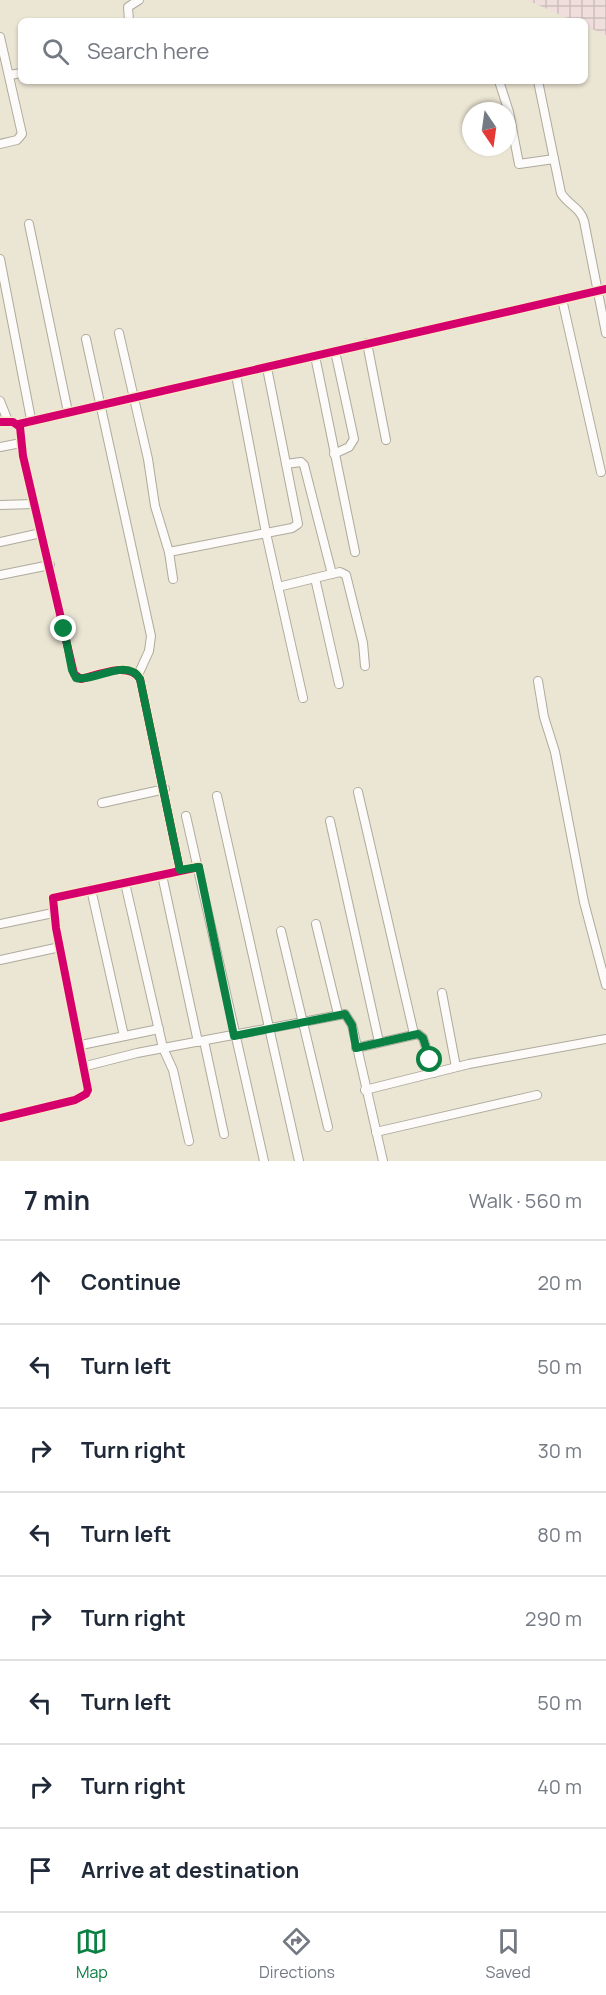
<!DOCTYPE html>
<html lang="en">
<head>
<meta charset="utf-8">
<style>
	:root { --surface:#fff; --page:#f6f6f7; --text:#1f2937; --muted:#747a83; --line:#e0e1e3; --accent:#0b8043 }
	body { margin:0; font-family:Manrope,sans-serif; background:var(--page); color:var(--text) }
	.compass { position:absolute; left:462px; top:102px; width:54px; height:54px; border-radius:50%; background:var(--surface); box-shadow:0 2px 4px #0004; rotate:167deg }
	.stop { position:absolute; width:18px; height:18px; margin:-14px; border:4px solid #0b8043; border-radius:50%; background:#fff }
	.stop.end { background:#0b8043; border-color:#fff; box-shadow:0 2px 6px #0008 }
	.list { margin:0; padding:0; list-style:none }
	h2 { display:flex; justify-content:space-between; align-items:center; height:78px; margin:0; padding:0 24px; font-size:26px }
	h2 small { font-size:20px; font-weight:400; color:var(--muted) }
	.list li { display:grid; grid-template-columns:39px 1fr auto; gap:18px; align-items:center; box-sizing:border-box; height:84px; padding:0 24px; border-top:2px solid var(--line) }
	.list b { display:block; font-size:22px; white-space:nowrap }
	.list em { font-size:20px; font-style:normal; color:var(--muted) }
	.icon { flex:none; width:33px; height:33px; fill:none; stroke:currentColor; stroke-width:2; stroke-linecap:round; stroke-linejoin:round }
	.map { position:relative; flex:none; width:606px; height:1161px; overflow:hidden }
	.search { position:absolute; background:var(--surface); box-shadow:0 2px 4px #0004; left:18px; right:18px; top:18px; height:66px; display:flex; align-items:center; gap:15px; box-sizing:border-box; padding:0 21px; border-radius:9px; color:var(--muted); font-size:22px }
	.sheet { height:750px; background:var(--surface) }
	nav { display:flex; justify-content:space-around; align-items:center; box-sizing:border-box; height:84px; border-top:2px solid var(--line); background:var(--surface); font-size:16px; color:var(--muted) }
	nav a { display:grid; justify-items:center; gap:3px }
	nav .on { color:var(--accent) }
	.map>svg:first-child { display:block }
</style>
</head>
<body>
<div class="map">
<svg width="606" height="1161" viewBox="0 0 606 1161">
	<defs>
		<pattern id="industrial-grid" width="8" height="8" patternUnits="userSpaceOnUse" patternTransform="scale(1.5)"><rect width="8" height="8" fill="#efdedb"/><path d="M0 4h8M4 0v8" fill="none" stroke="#cebfbc"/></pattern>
	</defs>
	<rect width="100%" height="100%" fill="#ebe5d4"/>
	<path fill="url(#industrial-grid)" d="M527,0h79v35l-21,-9v-5h-11z"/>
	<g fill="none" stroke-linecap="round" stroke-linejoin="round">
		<defs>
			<g id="minor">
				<path d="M129,21l-1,-14 11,-7"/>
				<path d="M0,37l22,97 -5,6 -17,4"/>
				<path d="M10,75l11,-2"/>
				<path d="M499,81l10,31 10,52 35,-5"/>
				<path d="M538,81l23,112c7,12 19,14 23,28l22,112"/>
				<path d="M29,224l39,188"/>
				<path d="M0,259l31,160"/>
				<path d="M562,299l39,173"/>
				<path d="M119,333l29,126 7,47 14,46 4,27"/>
				<path d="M86,339l65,297 -2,15 -11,24"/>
				<path d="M367,343l19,97"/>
				<path d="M315,356l40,196"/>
				<path d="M236,375l30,158 37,165"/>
				<path d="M0,401l8,20"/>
				<path d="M0,422h13l7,5 3,29 51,218 7,5c16,-4 48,-18 59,0l40,191"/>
				<path d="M19,424l587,-135"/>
				<path d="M0,447l21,-4"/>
				<path d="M334,454l15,-7 5,-8 -19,-88"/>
				<path d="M286,464l15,-2 3,3 28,109"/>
				<path d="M0,505l34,-1"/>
				<path d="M0,542l41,-9"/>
				<path d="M169,552l123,-24 6,-4 -31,-156"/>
				<path d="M0,575l50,-10"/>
				<path d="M315,578l24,106"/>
				<path d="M278,587l62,-15 6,3 17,68 2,23"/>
				<path d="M538,681l6,36 11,35 29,150 22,83"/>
				<path d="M358,792l56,242"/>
				<path d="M217,796l82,365"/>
				<path d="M102,803l63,-14"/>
				<path d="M186,816l78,345"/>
				<path d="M330,821l49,221"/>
				<path d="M162,875l36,167"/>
				<path d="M125,883l38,165 10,22 16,71"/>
				<path d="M91,889l33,147"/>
				<path d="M0,924l53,-11"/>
				<path d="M316,924l22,90"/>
				<path d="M281,931l47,196"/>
				<path d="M0,960l60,-13"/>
				<path d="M442,993l14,74"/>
				<path d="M204,1041l20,93"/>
				<path d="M81,1045l78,-16"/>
				<path d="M356,1048l62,-14 5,4 11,35"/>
				<path d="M86,1066l51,-13 208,-39 7,11 31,136"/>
				<path d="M365,1090l104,-26 137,-25"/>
				<path d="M0,1118l75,-18 11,-6 2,-4 -32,-162 -3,-30 146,-31"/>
				<path d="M376,1132l161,-37"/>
			</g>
		</defs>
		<use href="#minor" stroke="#aeaa9c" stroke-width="10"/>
		<use href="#minor" stroke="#fcfbf9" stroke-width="8"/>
		<defs>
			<g id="cycleway">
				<path d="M0,422h13l7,5 3,29 51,218 7,5c16,-4 48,-18 59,0l40,191"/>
				<path d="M19,424l587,-135"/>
				<path d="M0,1118l75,-18 11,-6 2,-4 -32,-162 -3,-30 146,-31"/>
			</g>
		</defs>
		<use href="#cycleway" stroke="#f5eaca" stroke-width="11"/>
		<use href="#cycleway" stroke="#d6006c" stroke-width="8"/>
	</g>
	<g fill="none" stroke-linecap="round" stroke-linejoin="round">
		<path stroke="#0b8043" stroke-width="8" d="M64,629l8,41 4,8c19,4 51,-21 64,1l40,191 19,-3 35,169 111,-22 7,11 4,23 62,-14 5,4 7,22"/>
	</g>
</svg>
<svg class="compass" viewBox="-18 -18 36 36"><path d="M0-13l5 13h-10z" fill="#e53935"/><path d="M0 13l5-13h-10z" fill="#747a83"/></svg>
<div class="stop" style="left:430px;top:1060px"></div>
<div class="stop end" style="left:64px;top:629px"></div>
<div class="search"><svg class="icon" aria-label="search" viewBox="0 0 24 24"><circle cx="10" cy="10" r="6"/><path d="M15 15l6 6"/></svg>Search here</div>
</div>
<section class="sheet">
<h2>7 min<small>Walk · 560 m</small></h2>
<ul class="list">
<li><svg class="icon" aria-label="ahead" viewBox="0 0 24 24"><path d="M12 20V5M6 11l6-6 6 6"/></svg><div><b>Continue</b></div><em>20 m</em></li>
<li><svg class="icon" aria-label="left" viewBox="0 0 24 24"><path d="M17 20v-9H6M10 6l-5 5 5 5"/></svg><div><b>Turn left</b></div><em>50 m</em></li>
<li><svg class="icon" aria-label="right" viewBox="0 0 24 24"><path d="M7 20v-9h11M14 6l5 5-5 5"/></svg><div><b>Turn right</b></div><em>30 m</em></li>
<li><svg class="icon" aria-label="left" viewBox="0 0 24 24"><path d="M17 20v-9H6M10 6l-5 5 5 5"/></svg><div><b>Turn left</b></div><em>80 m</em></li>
<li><svg class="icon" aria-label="right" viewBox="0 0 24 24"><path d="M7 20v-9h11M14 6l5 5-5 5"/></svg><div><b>Turn right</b></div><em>290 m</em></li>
<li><svg class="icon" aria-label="left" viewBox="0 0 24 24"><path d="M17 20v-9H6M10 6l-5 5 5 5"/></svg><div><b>Turn left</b></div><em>50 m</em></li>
<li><svg class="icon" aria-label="right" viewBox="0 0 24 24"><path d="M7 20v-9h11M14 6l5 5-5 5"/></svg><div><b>Turn right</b></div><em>40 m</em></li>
<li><svg class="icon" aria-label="arrive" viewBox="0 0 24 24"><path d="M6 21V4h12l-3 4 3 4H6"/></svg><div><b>Arrive at destination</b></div></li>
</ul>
</section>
<nav>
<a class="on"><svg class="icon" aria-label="map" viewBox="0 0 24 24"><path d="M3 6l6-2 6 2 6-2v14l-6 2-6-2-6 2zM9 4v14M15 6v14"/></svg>Map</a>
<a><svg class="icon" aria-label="directions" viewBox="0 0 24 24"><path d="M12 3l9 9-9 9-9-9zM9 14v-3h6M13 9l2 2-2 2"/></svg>Directions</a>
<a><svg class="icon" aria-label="saved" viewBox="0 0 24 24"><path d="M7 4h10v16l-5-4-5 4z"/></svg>Saved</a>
</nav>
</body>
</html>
